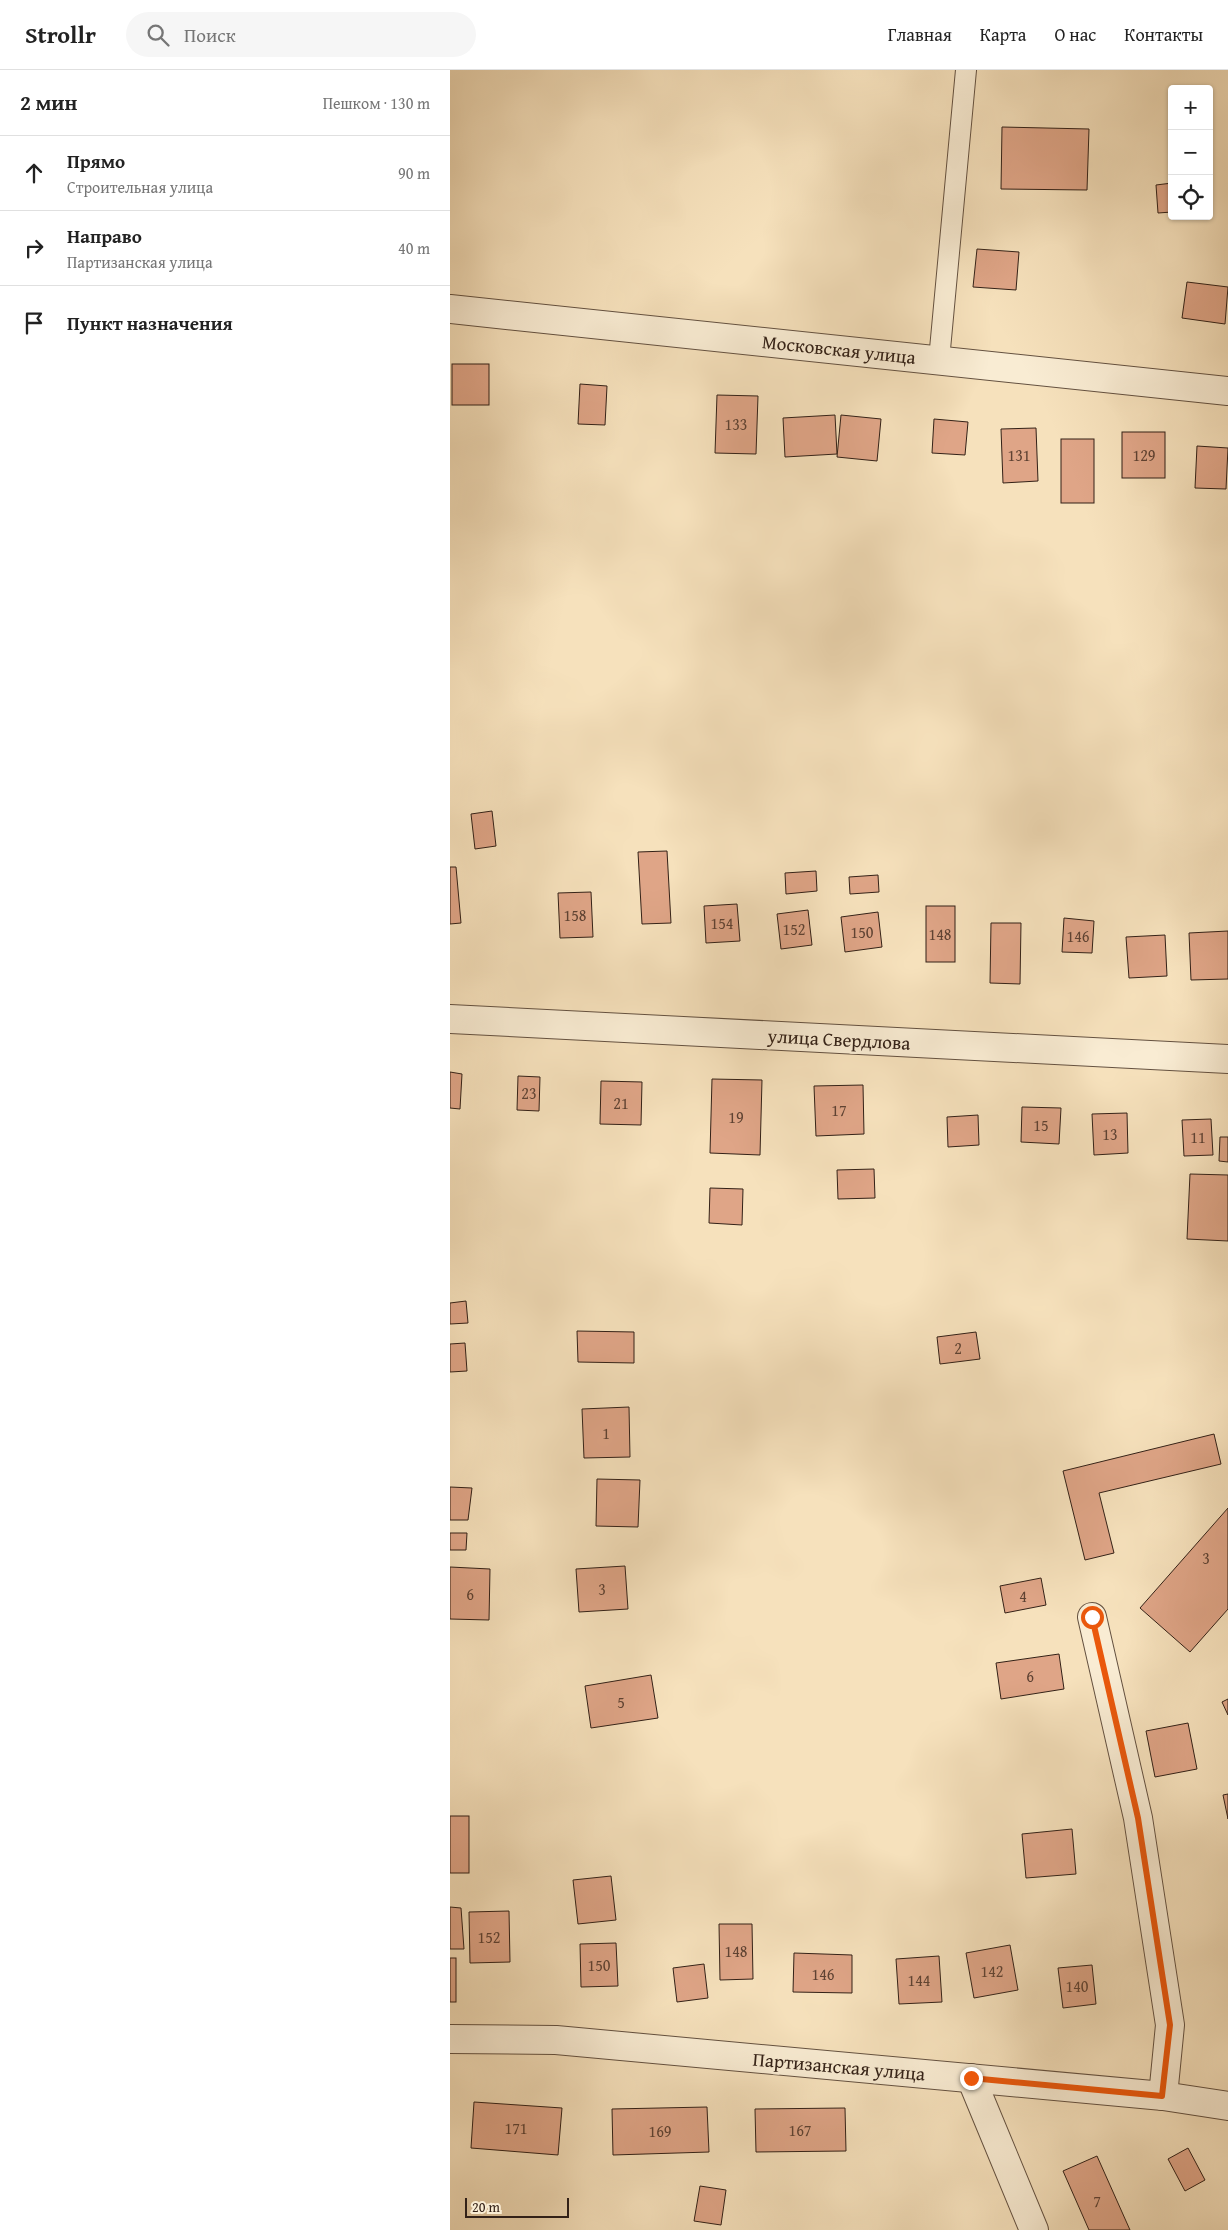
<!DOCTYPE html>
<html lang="ru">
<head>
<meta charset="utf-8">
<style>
	:root { --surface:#fff; --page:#f6f6f6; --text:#222; --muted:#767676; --line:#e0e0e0 }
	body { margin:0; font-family:"Gentium Book Plus",serif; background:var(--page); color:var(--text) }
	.controls { position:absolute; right:15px; top:15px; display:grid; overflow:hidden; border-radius:5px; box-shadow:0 1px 4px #0004 }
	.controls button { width:45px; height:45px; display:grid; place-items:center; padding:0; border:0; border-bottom:1px solid var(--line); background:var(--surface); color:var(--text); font:25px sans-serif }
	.scale { position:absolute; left:15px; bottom:12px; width:104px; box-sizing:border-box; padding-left:5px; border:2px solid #332117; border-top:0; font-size:14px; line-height:18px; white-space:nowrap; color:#332117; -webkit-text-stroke:4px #f9ecd3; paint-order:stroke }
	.stop { position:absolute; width:15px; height:15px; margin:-11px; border:4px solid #ea580c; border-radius:50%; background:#fff }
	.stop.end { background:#ea580c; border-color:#fff; box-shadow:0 1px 5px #0008 }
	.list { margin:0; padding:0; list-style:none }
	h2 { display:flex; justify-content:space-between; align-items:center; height:65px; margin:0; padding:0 20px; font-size:21px }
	h2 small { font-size:16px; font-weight:400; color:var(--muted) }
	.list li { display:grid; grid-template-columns:32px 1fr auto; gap:15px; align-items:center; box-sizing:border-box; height:75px; padding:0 20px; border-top:1px solid var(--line) }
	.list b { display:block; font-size:19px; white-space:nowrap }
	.list p { margin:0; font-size:16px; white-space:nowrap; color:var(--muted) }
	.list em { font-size:16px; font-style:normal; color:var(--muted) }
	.icon { flex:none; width:28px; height:28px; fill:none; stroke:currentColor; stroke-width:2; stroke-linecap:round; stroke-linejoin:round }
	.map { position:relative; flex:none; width:778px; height:2160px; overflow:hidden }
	header { display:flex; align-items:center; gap:30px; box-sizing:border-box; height:70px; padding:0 25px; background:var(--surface); border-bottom:1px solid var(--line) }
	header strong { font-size:24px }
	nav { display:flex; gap:28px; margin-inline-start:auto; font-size:18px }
	.search { width:350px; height:45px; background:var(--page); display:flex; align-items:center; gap:12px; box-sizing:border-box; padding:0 18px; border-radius:28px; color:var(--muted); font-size:19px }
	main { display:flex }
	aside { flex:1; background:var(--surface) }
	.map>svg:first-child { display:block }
</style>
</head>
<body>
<header>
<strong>Strollr</strong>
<div class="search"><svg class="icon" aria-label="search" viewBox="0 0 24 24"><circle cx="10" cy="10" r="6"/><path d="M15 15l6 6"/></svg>Поиск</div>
<nav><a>Главная</a><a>Карта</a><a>О нас</a><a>Контакты</a></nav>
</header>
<main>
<aside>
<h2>2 мин<small>Пешком · 130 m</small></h2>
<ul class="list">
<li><svg class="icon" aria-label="ahead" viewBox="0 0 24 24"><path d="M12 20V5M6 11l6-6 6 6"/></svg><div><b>Прямо</b><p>Строительная улица</p></div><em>90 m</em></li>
<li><svg class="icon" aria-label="right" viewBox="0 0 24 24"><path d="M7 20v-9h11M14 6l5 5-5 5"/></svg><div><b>Направо</b><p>Партизанская улица</p></div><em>40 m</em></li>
<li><svg class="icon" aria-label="arrive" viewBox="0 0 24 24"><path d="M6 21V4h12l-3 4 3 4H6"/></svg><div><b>Пункт назначения</b></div></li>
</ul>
</aside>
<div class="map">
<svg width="778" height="2160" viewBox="0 0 778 2160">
	<rect width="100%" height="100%" fill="#f6e1bc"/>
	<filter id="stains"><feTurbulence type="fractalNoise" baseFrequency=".004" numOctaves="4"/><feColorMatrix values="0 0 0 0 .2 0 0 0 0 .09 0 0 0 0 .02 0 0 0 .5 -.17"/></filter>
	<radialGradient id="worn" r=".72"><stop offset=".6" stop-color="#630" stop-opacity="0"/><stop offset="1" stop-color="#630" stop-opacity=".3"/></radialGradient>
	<g fill="#dfa587" stroke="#332117">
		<path d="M552,57l87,2 -2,61 -86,-1z"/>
		<path d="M722,113v29l-14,1 -2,-28z"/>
		<path d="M527,179l42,3 -3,38 -43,-3z"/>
		<path d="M737,212l41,5 -3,37 -43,-6z"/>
		<rect x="2" y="294" width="37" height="41"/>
		<path d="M130,314l27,2 -2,39 -27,-1z"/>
		<path d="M267,325l41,1 -2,58 -41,-1z"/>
		<path d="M385,345l2,39 -52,3 -2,-39z"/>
		<path d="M391,345l40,4 -4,42 -40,-4z"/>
		<path d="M484,349l34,3 -3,33 -33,-2z"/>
		<path d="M586,358l2,53 -35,2 -2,-54z"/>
		<rect x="672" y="362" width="43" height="46"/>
		<rect x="611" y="369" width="33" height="64"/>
		<path d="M747,376l31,2 -2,41 -31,-1z"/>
		<path d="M42,741l4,35 -21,3 -4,-35z"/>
		<path d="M217,781l4,72 -29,1 -4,-72z"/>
		<path d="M0,797h6l5,56 -11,1z"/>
		<path d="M366,801l1,20 -31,3 -1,-21z"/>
		<path d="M428,805l1,17 -29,2 -1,-17z"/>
		<path d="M141,822l2,45 -33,1 -2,-45z"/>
		<path d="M287,834l3,37 -34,2 -2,-37z"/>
		<rect x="476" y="836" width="29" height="56"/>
		<path d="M358,840l4,35 -31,4 -4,-35z"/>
		<path d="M428,842l4,35 -37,5 -4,-35z"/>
		<path d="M614,848l30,3 -2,32 -30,-1z"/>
		<path d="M541,853h30l-1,61 -30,-1z"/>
		<path d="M778,861v48l-37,1 -2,-47z"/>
		<path d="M715,865l2,41 -38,2 -3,-41z"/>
		<path d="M0,1002l12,2 -2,35 -10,-1z"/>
		<path d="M68,1006l22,1 -1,34 -22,-1z"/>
		<path d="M262,1009l50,1 -2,75 -50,-2z"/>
		<path d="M151,1011l41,1 -1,43 -41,-1z"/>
		<path d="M413,1015l1,49 -48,2 -2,-50z"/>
		<path d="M572,1037l39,1 -2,36 -38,-2z"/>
		<path d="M677,1043l1,40 -34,2 -2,-41z"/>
		<path d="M528,1045l1,30 -31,2 -1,-30z"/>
		<path d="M761,1049l2,36 -29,1 -2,-36z"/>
		<path d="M770,1067h8v25l-9,-1z"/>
		<path d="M424,1099l1,29 -37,1 -1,-29z"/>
		<path d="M740,1104l38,1v66l-41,-2z"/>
		<path d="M260,1118l33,1 -1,36 -33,-2z"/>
		<path d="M16,1231l2,22 -18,1v-21z"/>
		<path d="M127,1261l57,1v31l-56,-1z"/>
		<path d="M526,1262l4,27 -40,5 -3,-27z"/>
		<path d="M15,1273l2,28 -17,1v-28z"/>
		<path d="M179,1337l1,50 -46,1 -2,-49z"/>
		<path d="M764,1364l7,30 -122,29 15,60 -29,7 -22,-89z"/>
		<path d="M147,1409l43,1 -2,47 -42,-1z"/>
		<path d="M0,1417l22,1 -4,32h-18z"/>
		<path d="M778,1438v101l-38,43 -50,-44z"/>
		<path d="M0,1463h17l-1,17h-16z"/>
		<path d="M175,1496l3,43 -49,3 -3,-43z"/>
		<path d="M0,1497l40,2 -1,51 -39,-1z"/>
		<path d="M591,1508l5,27 -41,8 -5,-27z"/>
		<path d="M609,1584l5,35 -63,10 -5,-36z"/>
		<path d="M201,1605l7,43 -67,10 -6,-42z"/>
		<path d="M778,1629v16l-6,-13z"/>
		<path d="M738,1653l9,46 -42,8 -9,-46z"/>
		<path d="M778,1724v25l-5,-24z"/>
		<rect x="0" y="1746" width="19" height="57"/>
		<path d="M622,1759l4,45 -50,4 -4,-44z"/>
		<path d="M161,1806l5,44 -38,4 -5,-44z"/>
		<path d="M0,1837l11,1 3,41h-14z"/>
		<path d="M59,1841l1,51 -40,1 -1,-51z"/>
		<path d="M269,1854h33l1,55 -33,1z"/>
		<path d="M166,1873l2,43 -37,1 -1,-43z"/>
		<path d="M560,1875l8,45 -44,8 -8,-45z"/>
		<path d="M344,1883l58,2v38l-59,-1z"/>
		<path d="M489,1886l3,46 -43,2 -3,-45z"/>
		<rect x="0" y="1888" width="6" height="44"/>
		<path d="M254,1894l4,34 -31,4 -4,-34z"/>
		<path d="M642,1895l4,39 -33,4 -5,-40z"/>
		<path d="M24,2032l88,6 -4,47 -87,-7z"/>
		<path d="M257,2037l2,45 -96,3 -1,-46z"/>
		<path d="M395,2038l1,43 -90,1 -1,-43z"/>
		<path d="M738,2078l17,32 -20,11 -17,-32z"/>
		<path d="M647,2086l33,74h-41l-26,-59z"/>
		<path d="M250,2116l26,4 -5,35 -27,-4z"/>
	</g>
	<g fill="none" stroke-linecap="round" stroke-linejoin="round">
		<defs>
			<path id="service" d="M489,290l27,-290"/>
			<g id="minor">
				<path d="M0,949l778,40"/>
				<path d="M642,1547l46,201 32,207 -7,71"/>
				<path d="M0,1969l106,1 607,56 65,10"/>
				<path d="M521,2008l63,152"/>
			</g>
			<path id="tertiary" d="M0,239l778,82"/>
		</defs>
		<use href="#service" stroke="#645140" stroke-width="22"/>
		<use href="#minor" stroke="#645140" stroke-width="30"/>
		<use href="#tertiary" stroke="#645140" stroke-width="30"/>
		<use href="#service" stroke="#f9ecd3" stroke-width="20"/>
		<use href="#minor" stroke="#f9ecd3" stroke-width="28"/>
		<use href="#tertiary" stroke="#f9ecd3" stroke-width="28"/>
	</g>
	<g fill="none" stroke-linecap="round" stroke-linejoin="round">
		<path stroke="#ea580c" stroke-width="6" d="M521,2008l191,18 8,-71 -32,-207 -46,-201"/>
	</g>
	<g text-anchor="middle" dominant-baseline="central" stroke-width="5" stroke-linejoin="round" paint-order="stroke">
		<g font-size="16" fill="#5e4233">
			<text x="286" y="354">133</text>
			<text x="569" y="385">131</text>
			<text x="694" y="385">129</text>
			<text x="125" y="845">158</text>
			<text x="272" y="853">154</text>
			<text x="344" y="859">152</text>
			<text x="412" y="862">150</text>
			<text x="490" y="864">148</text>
			<text x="628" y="866">146</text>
			<text x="79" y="1023">23</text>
			<text x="171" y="1033">21</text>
			<text x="389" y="1040">17</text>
			<text x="286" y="1047">19</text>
			<text x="591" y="1055">15</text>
			<text x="660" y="1064">13</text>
			<text x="748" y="1067">11</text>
			<text x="508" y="1278">2</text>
			<text x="156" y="1363">1</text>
			<text x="756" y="1488">3</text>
			<text x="152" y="1519">3</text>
			<text x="20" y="1524">6</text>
			<text x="573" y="1526">4</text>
			<text x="580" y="1606">6</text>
			<text x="171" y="1632">5</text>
			<text x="39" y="1867">152</text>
			<text x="286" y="1881">148</text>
			<text x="149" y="1895">150</text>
			<text x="542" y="1901">142</text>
			<text x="373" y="1904">146</text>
			<text x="469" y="1910">144</text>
			<text x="627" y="1916">140</text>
			<text x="66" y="2058">171</text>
			<text x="350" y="2060">167</text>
			<text x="210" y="2061">169</text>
			<text x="647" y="2131">7</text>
		</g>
		<g font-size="19" fill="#332117" stroke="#f9ecd3">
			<text transform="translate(389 279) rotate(6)">Московская улица</text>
			<text transform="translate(389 969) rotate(3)">улица Свердлова</text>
			<text transform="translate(389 1996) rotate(5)">Партизанская улица</text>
		</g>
	</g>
	<rect width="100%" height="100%" filter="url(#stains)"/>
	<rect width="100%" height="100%" fill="url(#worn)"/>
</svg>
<div class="controls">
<button>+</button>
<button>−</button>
<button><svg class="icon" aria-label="locate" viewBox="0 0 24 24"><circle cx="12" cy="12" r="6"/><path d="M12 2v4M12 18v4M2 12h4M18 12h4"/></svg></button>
</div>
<div class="scale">20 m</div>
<div class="stop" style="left:642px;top:1547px"></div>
<div class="stop end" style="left:521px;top:2008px"></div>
</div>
</main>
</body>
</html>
